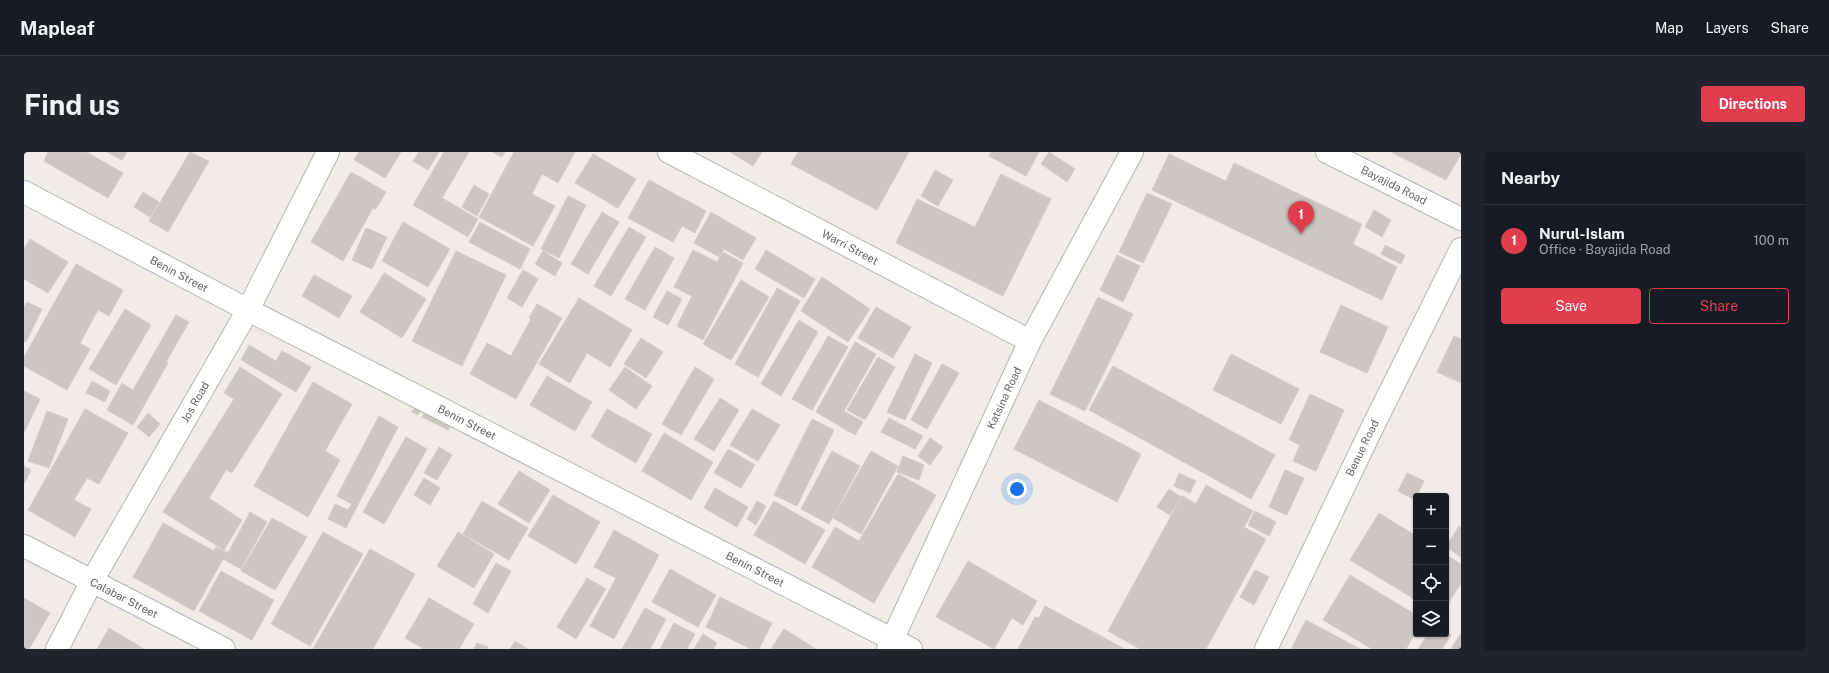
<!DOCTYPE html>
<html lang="en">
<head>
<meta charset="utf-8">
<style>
	:root { --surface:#171b24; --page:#20242c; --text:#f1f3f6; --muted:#9ea1a6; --line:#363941; --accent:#e03d4e }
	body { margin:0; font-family:"Public Sans",sans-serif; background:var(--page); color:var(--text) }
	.controls { position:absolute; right:12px; bottom:12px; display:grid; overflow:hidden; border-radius:4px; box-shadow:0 1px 3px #0004 }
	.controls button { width:36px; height:36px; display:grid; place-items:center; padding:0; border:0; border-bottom:1px solid var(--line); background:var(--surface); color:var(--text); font:20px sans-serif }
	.you { position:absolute; left:993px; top:337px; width:14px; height:14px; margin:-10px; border:3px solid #fff; border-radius:50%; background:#1a73e8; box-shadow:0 0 0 6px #1a73e833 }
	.badge { display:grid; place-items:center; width:26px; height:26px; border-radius:50%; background:var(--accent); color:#fff; font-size:13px; font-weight:700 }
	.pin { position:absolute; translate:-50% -33px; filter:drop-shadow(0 1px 2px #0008) }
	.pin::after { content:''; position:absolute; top:21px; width:14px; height:12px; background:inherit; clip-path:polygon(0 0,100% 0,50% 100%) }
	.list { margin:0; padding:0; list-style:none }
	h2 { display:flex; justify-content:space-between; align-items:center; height:52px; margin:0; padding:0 16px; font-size:17px }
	h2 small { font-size:13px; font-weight:400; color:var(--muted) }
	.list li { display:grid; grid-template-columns:26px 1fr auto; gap:12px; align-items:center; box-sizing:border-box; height:72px; padding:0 16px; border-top:1px solid var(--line) }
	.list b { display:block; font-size:15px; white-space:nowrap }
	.list p { margin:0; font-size:13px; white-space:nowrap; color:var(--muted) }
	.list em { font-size:13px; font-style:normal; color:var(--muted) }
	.actions { display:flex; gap:8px; padding:12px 16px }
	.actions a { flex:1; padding:9px 0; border:1px solid var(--accent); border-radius:4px; text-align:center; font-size:14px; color:var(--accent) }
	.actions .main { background:var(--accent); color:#fff }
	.icon { flex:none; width:22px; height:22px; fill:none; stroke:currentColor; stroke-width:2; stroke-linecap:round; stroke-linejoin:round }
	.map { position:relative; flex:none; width:1437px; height:497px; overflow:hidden; border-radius:4px }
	header { display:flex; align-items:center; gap:24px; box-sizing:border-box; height:56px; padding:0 20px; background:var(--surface); border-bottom:1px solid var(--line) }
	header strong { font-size:19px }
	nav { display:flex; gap:22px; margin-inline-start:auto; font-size:14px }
	.intro { display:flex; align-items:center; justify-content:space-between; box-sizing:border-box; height:96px; padding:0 24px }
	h1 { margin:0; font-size:28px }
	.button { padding:10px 18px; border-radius:4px; background:var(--accent); color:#fff; font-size:14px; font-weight:700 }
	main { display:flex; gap:24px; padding:0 24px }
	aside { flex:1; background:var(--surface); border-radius:4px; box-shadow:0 1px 3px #0004 }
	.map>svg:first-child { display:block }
</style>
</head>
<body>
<header>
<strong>Mapleaf</strong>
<nav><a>Map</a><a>Layers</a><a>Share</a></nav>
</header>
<div class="intro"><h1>Find us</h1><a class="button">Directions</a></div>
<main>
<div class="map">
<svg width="1437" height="497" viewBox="0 0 1437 497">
	<rect width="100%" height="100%" fill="#f0ece7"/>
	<g fill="#cbc7c3" stroke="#d4cdc6">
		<path d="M24,0h38l37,21 -15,25 -64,-37z"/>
		<path d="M83,0h20l-5,8z"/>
		<path d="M166,0l19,9 -41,71 -19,-11z"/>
		<path d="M335,0h42l-16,26 -31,-18z"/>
		<path d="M395,0h20l-11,18 -15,-9z"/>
		<path d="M420,0h25l-27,46 36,21 -10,18 -55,-32z"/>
		<path d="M468,0h13l-3,5z"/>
		<path d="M490,0h61l-17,31 -16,-9 -10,20 23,12 -22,40 -54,-29z"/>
		<path d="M706,0h32l-9,14z"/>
		<path d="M774,0h111l-32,58 -86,-46z"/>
		<path d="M967,0h48l-13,24 -37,-20z"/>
		<path d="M1025,0l26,17 -8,13 -26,-18z"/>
		<path d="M1367,0h70v2l-15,26z"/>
		<path d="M569,2l43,25 -18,29 -43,-25z"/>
		<path d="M1145,2l57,27 8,-18 128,61 -9,20 44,23 -15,33 -230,-110z"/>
		<path d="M911,18l18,10 -15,26 -17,-10z"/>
		<path d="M327,20l35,20 -10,17 -3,-1 -30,53 -32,-19z"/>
		<path d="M977,22l50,25 -48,97 -107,-53 21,-44 58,28z"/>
		<path d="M625,28l57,31 -11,22 -13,-7 -9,16 -45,-24z"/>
		<path d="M450,33l15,9 -12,22 -15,-9z"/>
		<path d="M119,40l16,10 -9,15 -16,-10z"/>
		<path d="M1123,41l25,11 -29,59 -24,-11z"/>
		<path d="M544,44l18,9 -27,53 -18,-9z"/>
		<path d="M1350,58l17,10 -9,17 -17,-10z"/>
		<path d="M578,60l17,10 -31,52 -17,-10z"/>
		<path d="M687,60l45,26 -13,22 -19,-11 -5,8 -25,-14z"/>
		<path d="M379,70l47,27 -22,38 -46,-26z"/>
		<path d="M456,70l50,27 -10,20 -51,-27z"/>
		<path d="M605,75l17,10 -35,59 -17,-10z"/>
		<path d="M342,76l21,9 -15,32 -20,-9z"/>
		<path d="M6,87l38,23 -20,31 -24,-14v-30z"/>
		<path d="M1361,93l20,10 -4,9 -20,-10z"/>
		<path d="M631,95l19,11 -29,52 -20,-11z"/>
		<path d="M669,98l24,12 6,-10 20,11 -40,77 -26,-14 15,-30 -18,-9z"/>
		<path d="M742,98l49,29 -11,19 -49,-29z"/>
		<path d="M432,99l50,24 -44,91 -50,-25z"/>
		<path d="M519,99l19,12 -7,13 -20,-12z"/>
		<path d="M1093,103l23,11 -17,36 -23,-12z"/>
		<path d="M52,112l47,26 -14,26 -11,-6 -18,33 10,6 -23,41 -43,-24v-9z"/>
		<path d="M499,118l15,9 -16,28 -15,-9z"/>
		<path d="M360,121l42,26 -24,39 -42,-26z"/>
		<path d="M290,123l38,21 -13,22 -37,-22z"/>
		<path d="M798,125l48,32 -22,33 -47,-31z"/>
		<path d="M717,128l28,17 -38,63 -28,-16z"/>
		<path d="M753,136l23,13 -42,76 -23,-13z"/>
		<path d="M643,139l15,8 -14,26 -15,-8z"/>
		<path d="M1074,145l35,17 -48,97 -35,-17z"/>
		<path d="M555,146l53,32 -22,37 -23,-14 -17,30 -31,-19z"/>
		<path d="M3,150l15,7 -16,33 -2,-1v-34z"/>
		<path d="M513,152l25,14 -46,81 -46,-25 17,-31 24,13 20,-37 -2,-1z"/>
		<path d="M1317,153l47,22 -21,46 -47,-21z"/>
		<path d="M852,155l35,20 -18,31 -35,-20z"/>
		<path d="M101,157l26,16 -35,60 -27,-16z"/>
		<path d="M152,163l13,7 -23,40 2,1 -35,62 -26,-15 15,-27 11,7z"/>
		<path d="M775,168l19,12 -37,64 -20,-12z"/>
		<path d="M804,184l20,11 -36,63 -20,-11z"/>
		<path d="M1430,184l7,3v44l-24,-11z"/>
		<path d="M617,186l22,14 -17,26 -22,-14z"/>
		<path d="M831,190l21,12 -32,57 19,11 -8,13 -39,-23z"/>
		<path d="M225,193l27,16 6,-10 29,16 -15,25 -55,-32z"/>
		<path d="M891,202l17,9 -27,57 -18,-8z"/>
		<path d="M1207,202l68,35 -18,35 -68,-34z"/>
		<path d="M854,205l17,10 -30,53 -18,-10z"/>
		<path d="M918,212l17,9 -32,56 -16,-9z"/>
		<path d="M1089,214l162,89 -24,44 -162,-89z"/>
		<path d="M216,215l42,27 -50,79 -6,-3 -17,28 33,22 -18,30 -61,-38 71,-113 -10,-6z"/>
		<path d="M601,215l27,19 -16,23 -27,-19z"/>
		<path d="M671,215l19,12 -33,56 -19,-11z"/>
		<path d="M523,224l45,26 -17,29 -45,-26z"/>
		<path d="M68,229l18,10 -5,11 -19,-9z"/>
		<path d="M289,230l39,22 -27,47 15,9 -32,57 -54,-31z"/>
		<path d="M0,239l16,8 -16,34z"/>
		<path d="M1286,242l34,16 -28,61 -23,-10 7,-16 -11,-5z"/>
		<path d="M696,246l19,12 -25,41 -20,-12z"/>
		<path d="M1015,248l102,54 -24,48 -103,-53z"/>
		<path d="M393,251l6,4 -5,8 -6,-3z"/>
		<path d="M403,255l25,13 -4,10 -26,-13z"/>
		<path d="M61,257l43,24 -29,51 -12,-6 -13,22 17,9 -16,28 -47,-27z"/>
		<path d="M583,257l45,25 -16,29 -45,-26z"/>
		<path d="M728,257l28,16 -22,36 -28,-16z"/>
		<path d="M23,259l21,8 -19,49 -21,-7z"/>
		<path d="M124,261l12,11 -11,13 -12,-10z"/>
		<path d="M355,264l19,11 -52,101 -18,-9 7,-15 13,6 4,-6 -15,-8z"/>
		<path d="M865,266l34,18 -8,13 -34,-17z"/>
		<path d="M788,267l22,11 -37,76 -23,-11z"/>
		<path d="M640,281l49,29 -22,38 -49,-29z"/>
		<path d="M382,285l21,12 -43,75 -21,-12z"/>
		<path d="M906,286l13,9 -13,18 -12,-9z"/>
		<path d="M415,295l13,8 -15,25 -13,-7z"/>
		<path d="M704,297l27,16 -14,23 -27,-15z"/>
		<path d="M808,299l28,15 -31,58 -28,-15z"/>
		<path d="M847,299l27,15 -37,68 -28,-16z"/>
		<path d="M879,304l21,9 -5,15 -22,-8z"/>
		<path d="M0,314l7,4 -7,14z"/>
		<path d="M1261,318l19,8 -17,37 -18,-8z"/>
		<path d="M495,319l31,19 -21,33 -31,-19z"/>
		<path d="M1155,321l17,8 -6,12 -16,-7z"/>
		<path d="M1383,321l17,8 -9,19 -17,-9z"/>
		<path d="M874,322l38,21 -62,108 -62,-36 23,-40 24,14z"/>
		<path d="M400,326l16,10 -10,17 -16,-10z"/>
		<path d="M1182,333l47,26 -9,16 22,12 -60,110h-66l-32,-18 74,-135 14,8z"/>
		<path d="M691,336l33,19 -11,20 -33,-19z"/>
		<path d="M1145,337l12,8 -11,18 -13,-8z"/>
		<path d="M529,343l47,27 -24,42 -48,-28z"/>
		<path d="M458,349l46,27 -19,32 -46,-26z"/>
		<path d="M733,349l9,5 -10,19 -9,-6z"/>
		<path d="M750,349l51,29 -20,34 -51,-29z"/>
		<path d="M1231,359l21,11 -7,14 -21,-11z"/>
		<path d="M226,360l17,10 -26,47 -18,-10 -29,52 -61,-34 30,-54 51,28 2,-4 12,6z"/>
		<path d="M1355,361l37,23v64l-66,-40z"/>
		<path d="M248,366l35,19 -32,53 -34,-19z"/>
		<path d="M1435,374l2,1v30l-15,-10z"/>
		<path d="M590,378l45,25 -45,84 -24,-13 26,-48 -22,-11z"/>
		<path d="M299,380l40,22 -53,92 -39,-22z"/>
		<path d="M434,380l36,22 -20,34 -37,-22z"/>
		<path d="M346,397l45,25 -42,75h-60z"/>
		<path d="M1422,403l15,9v19l-15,24z"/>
		<path d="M944,409l69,40 -14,24 -11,-7 -18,31 -58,-32z"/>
		<path d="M472,411l15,8 -23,42 -15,-9z"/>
		<path d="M646,417l46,26 -18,32 -46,-25z"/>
		<path d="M1231,418l14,7 -15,28 -14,-8z"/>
		<path d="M197,419l53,29 -22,40 -53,-29z"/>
		<path d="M1326,423l66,40v17l-10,17h-34l-49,-29z"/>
		<path d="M563,426l19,11 -30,50 -19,-12z"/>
		<path d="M696,445l52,26 -13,26h-8l-45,-22z"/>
		<path d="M0,446l26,15 -21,36h-5z"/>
		<path d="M405,446l45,26 -15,25h-35l-19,-11z"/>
		<path d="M1021,454l80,43h-107l17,-32 4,1z"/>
		<path d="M621,456l21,11 -16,30h-28z"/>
		<path d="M1282,468l54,29h-69z"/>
		<path d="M650,471l21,11 -8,15h-27z"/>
		<path d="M85,476l35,21h-47z"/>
		<path d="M760,477l32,20h-45z"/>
		<path d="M1422,480l5,3 -9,14h-24l10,-15h18z"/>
		<path d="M1437,481v16h-10z"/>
		<path d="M679,482l14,9 -4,6h-19z"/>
		<path d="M491,489l13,8h-18z"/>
		<path d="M453,491l11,4 -1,2h-13z"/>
	</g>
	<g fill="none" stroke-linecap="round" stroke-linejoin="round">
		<defs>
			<g id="street">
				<path d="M645,0l361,189"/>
				<path d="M1303,0l134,67"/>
				<path d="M0,40l224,118 663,339"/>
				<path d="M0,394l200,103"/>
				<path d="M33,497l35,-68 156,-271 80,-158"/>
				<path d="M864,497l142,-308 102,-189"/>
				<path d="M1242,497l108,-225 87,-175"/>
			</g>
		</defs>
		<use href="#street" stroke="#b2b5b8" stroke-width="24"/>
		<use href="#street" stroke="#fff" stroke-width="22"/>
	</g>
	<g text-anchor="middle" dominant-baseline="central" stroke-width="4" stroke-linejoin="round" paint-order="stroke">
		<g font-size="11" fill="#5e6366" stroke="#fff">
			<text transform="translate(1370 33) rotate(27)">Bayajida Road</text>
			<text transform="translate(826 95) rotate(28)">Warri Street</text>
			<text transform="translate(155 122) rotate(28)">Benin Street</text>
			<text transform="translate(980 246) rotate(-65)">Katsina Road</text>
			<text transform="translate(171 250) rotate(-60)">Jos Road</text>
			<text transform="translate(443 270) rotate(27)">Benin Street</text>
			<text transform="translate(1338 296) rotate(-64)">Benue Road</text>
			<text transform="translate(731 417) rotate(27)">Benin Street</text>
			<text transform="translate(100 446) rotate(27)">Calabar Street</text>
		</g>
	</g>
</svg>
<div class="controls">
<button>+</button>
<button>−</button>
<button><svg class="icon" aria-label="locate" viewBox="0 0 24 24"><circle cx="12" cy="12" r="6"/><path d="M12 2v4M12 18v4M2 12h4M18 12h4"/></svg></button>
<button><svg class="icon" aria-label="layers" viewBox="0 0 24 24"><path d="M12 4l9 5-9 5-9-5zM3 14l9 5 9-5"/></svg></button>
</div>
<div class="you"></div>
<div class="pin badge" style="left:1277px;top:82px">1</div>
</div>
<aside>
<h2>Nearby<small></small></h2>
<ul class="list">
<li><span class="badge">1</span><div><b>Nurul-Islam</b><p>Office · Bayajida Road</p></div><em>100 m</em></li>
</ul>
<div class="actions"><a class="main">Save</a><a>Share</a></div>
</aside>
</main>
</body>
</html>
